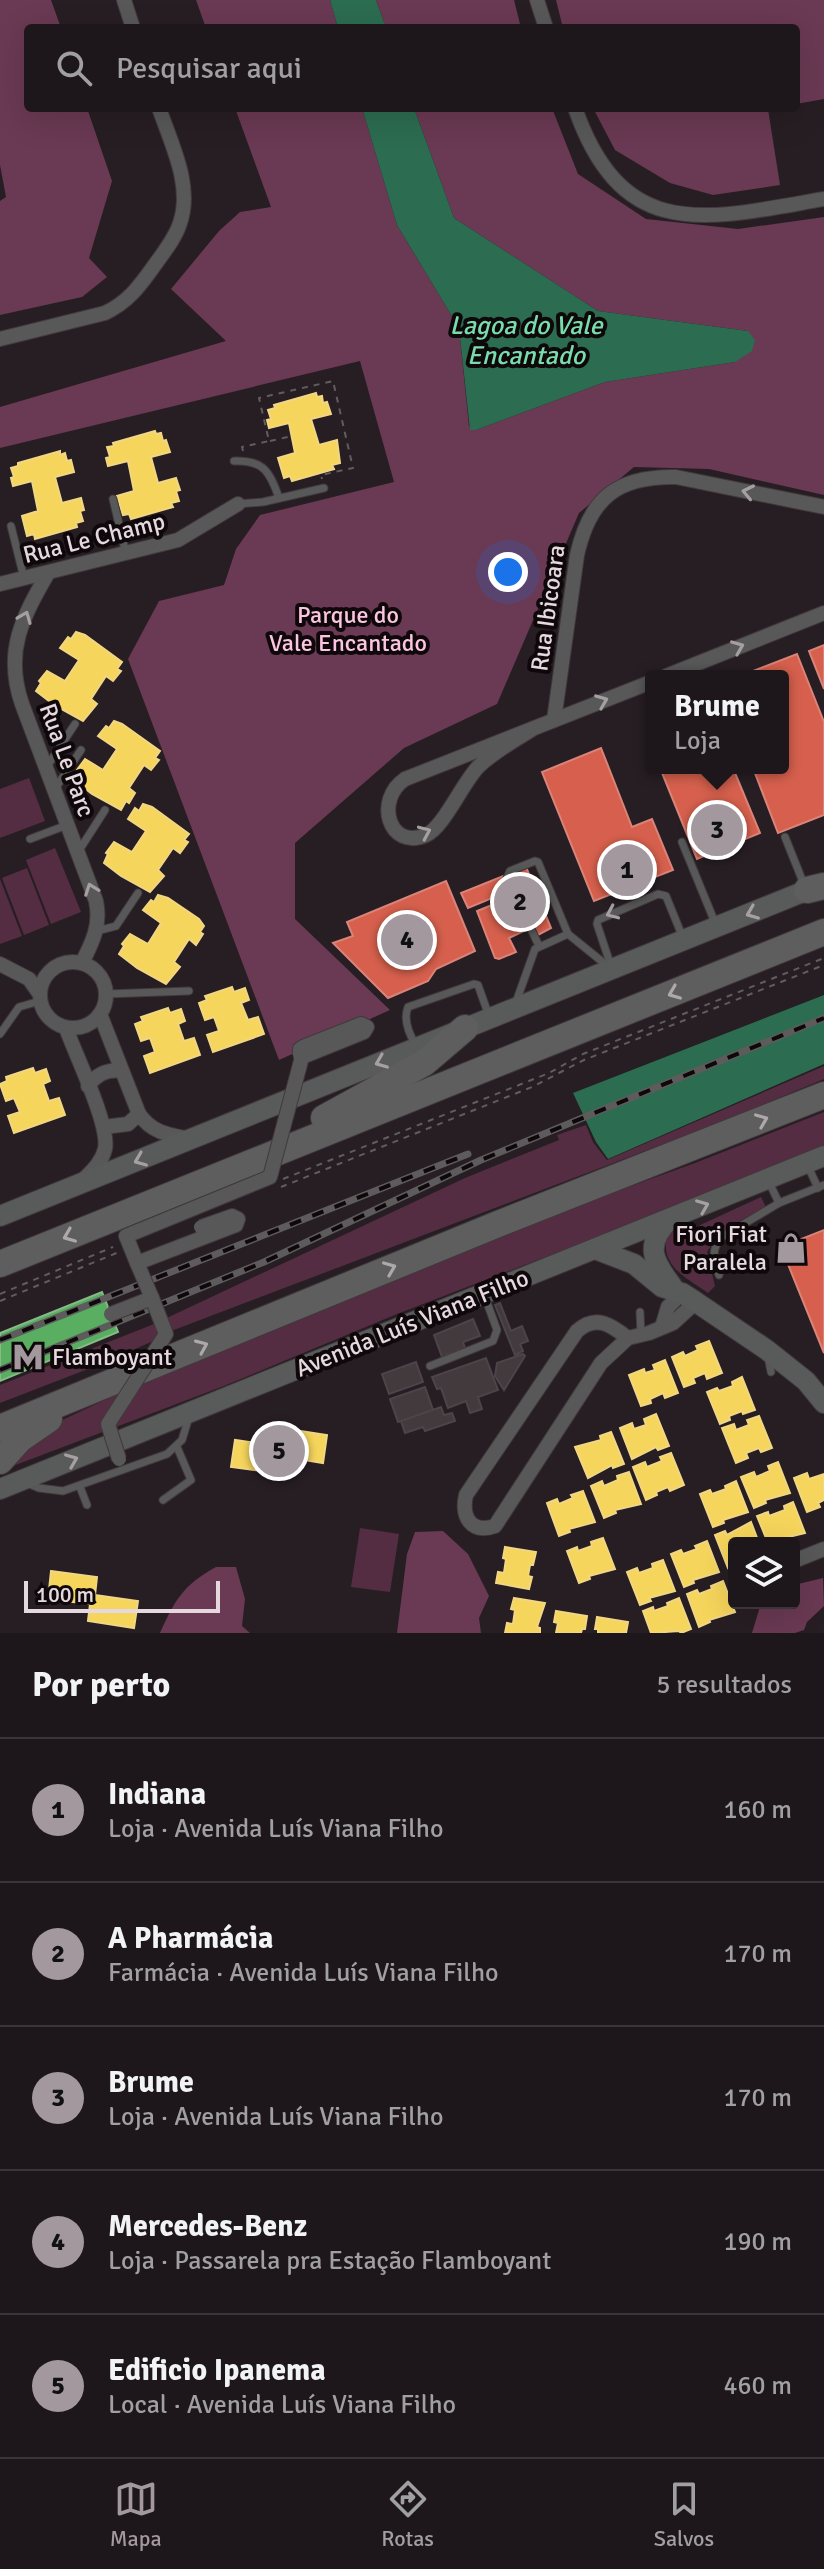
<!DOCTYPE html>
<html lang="pt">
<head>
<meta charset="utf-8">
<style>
	:root { --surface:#1d161a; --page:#2a2327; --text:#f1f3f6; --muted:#a09fa2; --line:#3b3539; --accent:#a2989d }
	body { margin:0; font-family:Signika,sans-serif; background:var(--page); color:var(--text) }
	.controls { position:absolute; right:24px; bottom:24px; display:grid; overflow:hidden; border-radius:8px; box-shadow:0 8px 32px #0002 }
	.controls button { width:72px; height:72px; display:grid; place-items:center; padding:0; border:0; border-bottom:2px solid var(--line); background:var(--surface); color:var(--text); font:40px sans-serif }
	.scale { position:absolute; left:24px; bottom:20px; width:196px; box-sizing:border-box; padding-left:8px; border:4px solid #e5d9df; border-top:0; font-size:22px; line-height:28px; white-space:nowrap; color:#e5d9df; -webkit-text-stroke:6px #0f080b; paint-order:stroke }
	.you { position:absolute; left:508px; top:572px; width:28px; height:28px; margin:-20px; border:6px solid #fff; border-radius:50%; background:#1a73e8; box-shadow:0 0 0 12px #1a73e833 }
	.badge { display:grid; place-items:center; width:52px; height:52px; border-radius:50%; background:var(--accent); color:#111; font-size:26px; font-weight:700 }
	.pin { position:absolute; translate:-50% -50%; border:4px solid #fff; box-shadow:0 2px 8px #0006 }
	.popup { position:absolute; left:645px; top:670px; width:144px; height:104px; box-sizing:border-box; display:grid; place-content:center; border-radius:8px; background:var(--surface); filter:drop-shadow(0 2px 6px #0005); font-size:26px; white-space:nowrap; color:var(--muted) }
	.popup b { font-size:30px; color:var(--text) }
	.popup::after { content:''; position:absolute; left:50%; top:100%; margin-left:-16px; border:16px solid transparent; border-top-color:var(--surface) }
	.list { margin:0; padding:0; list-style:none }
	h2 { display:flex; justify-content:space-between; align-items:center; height:104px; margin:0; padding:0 32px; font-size:34px }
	h2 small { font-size:26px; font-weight:400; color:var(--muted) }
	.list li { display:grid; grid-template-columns:52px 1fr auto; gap:24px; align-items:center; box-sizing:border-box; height:144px; padding:0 32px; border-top:2px solid var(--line) }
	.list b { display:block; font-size:30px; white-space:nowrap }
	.list p { margin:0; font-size:26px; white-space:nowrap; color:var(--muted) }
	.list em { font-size:26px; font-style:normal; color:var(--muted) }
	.icon { flex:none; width:44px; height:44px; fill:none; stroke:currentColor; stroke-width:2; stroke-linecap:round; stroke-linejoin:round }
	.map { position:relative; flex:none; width:824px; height:1633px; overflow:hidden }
	.search { position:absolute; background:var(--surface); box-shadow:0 8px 32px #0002; left:24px; right:24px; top:24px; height:88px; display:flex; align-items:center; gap:20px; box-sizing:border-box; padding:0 28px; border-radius:8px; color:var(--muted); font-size:30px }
	.sheet { height:824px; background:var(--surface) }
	nav { display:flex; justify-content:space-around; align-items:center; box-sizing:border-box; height:112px; border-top:2px solid var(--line); background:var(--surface); font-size:22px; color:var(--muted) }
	nav a { display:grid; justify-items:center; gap:4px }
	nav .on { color:var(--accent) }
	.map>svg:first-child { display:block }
</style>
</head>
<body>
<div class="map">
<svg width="824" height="1633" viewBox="0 0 824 1633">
	<rect width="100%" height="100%" fill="#271e23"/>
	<g fill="#542d42">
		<path d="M29,778l16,43 -45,17v-49z"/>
		<path d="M55,848l26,64 -30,12 -25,-64z"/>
		<path d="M27,868l22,57 -25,10 -22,-57z"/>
		<path d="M0,879l22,57 -22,8z"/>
		<path d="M824,1066v13l-95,40 -571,217 -7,6 -50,22 -101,39v-18l154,-61 311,-146 94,-38 -2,-5 29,-10 7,17 14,18z"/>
		<path d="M824,1112v34l-29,15 -398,153 -173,72 -219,83 32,-37 116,-55 428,-173 114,-41z"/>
		<path d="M761,1197l5,10c-21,12 -47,22 -59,45l8,34 -7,7c-21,-15 -45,-25 -42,-53l6,-8 26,-6z"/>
		<path d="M360,1528l39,6 -9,58 -39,-5z"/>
	</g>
	<g fill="#6a3953">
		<path d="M0,0h51l10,28h-33v80h59l25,73 -23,77 18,19 -25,20 -82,18v-114l6,-4 -6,-32z"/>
		<path d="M196,0h134l8,28h-132z"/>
		<path d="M376,0h138l7,28h-135z"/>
		<path d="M556,0h268v99l-28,5v-76h-233z"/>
		<path d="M235,108h127l35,117 62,103 10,98 7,4 129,-48 130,-20 13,-31 -150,-20 -144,-93 -40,-110h138l26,66 68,45 92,10 86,-12v278l-115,-26 -75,-2 -55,46 -82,191 -93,44 -109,95v76l95,91 -111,50 -151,-401 31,-58 65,-16 12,-36 24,-34 134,-33 -34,-121 -360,87v-41l226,-66 -55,-52 48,-58 21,-19 31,-5z"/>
		<path d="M593,108h179l-4,1 12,76 -67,10 -43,-12 -55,-33z"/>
		<path d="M443,1531l25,23 21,42 -10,22 2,15h-84l10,-79 8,-22z"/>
		<path d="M216,1567h20l9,32 -3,27 8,7h-90c15,-33 23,-48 56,-66z"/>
		<path d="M823,1578l1,28 -17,16 -3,8 -9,3h-43l9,-30h33v-18z"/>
	</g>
	<g fill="#2c6c50">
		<path d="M330,0h46l10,28h-48z"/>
		<path d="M362,108h52l40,110 144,93 150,20 7,9 -3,11 -17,11 -130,20 -129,48h-6l-11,-102 -62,-103z"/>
		<path d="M824,995v69l-216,95 -12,-17 -23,-49z"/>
	</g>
	<g fill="#f6d55c" stroke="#f1d683" stroke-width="2">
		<path d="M316,393l1,4 5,-1 1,7 4,-1 4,12 -20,5 8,26 18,-5 3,23 -8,2 2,4 -42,12 -2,-5 -6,2 -6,-20 17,-5 -6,-30 -20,5 -2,-8 4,-1 -3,-9 7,-2 -1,-3z"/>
		<path d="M155,431l1,3 5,-1 2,8 3,-1 4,12 -19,5 7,26 18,-5 4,12 -4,1 3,10 -8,2 2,4 -42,12 -2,-5 -6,1 -6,-19 17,-5 -6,-30 -20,5 -2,-8 4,-1 -3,-10 7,-1 -1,-3z"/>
		<path d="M60,451v4l5,-2 2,8 4,-1 3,12 -19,5 7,26 19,-5 3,12 -4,1 3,10 -7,2 1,4 -42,12 -1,-5 -7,2 -5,-20 16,-5 -6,-30 -19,5 -2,-8 3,-1 -3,-9 7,-2v-3z"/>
		<path d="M76,632l9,3 37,27 -5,7 4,2 -8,10 -7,-5 -15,23 6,5 -14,17 -29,-16 -18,-14 5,-8 -2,-2 8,-10 18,10 14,-21 -19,-12 8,-11 3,2z"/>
		<path d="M114,721l8,3 38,27 -5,7 4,2 -8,10 -7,-5 -15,23 6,5 -6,10 -3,-2 -5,9 -29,-16 -18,-14 5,-9 -2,-1 8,-11 18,11 14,-21 -19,-13 8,-10 3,2z"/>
		<path d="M143,804l9,3 37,27 -5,6 4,2 -8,11 -7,-5 -15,22 6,6 -14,16 -29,-16 -17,-13 4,-9 -2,-1 8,-11 18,10 14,-21 -18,-12 7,-11 4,3z"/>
		<path d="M158,895l10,3 31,21 5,7 -4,6 3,2 -7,11 -7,-6 -15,23 6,5 -14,17 -29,-16 -18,-14 5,-8 -2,-2 8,-10 18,10 13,-21 -18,-13 8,-10 3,2z"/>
		<path d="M232,987l2,5 11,-4 4,12 -8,3 7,17 10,-3 6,17 -51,18 -6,-17 12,-4 -5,-14 -9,3 -6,-17 8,-3 -2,-4z"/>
		<path d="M168,1008l2,5 11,-4 4,12 -7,3 6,17 10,-3 6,17 -50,18 -6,-17 11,-4 -5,-14 -9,3 -6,-17 8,-3 -2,-4z"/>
		<path d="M33,1068l2,5 11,-4 4,12 -7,3 6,17 10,-3 6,17 -51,18 -6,-17 12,-4 -6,-14 -8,3 -6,-17 7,-3 -1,-4z"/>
		<path d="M709,1341l13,32 -15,6 -2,-6 -12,5 2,5 -11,4 -12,-30 11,-5 2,4 13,-6 -2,-4z"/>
		<path d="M665,1360l13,33 -13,5 -2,-5 -13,6 1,4 -10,3 -12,-31 15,-6 1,4 10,-3 -2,-5z"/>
		<path d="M742,1377l13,33 -12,4 -1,-3 -13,5 1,4 -10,4 -13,-32 10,-4 2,3 14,-5 -1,-4z"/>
		<path d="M656,1414l13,32 -11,4 -2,-3 -24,12 -12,-31 12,-5 2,6 12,-4 -2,-6z"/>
		<path d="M759,1416l13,32 -11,4 -2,-4 -13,5 2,5 -12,5 -14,-35 12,-4 2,6 13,-5 -2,-5z"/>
		<path d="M281,1428l46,7 -4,28 -43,-7 -2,17 -47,-6 4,-27 43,6z"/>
		<path d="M611,1432l13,32 -11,4 -1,-3 -24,13 -13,-31 26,-7 -1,-4z"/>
		<path d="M671,1453l13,32 -14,6 -2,-4 -12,5 1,3 -11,5 -13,-33 12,-5 2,5 15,-6 -2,-4z"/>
		<path d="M778,1462l12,31 -25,7 1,3 -12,5 -13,-31 13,-5 2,5 14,-6 -2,-5z"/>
		<path d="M629,1472l12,32 -26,6 1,3 -12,5 -13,-32 11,-5 2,5 14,-6 -1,-4z"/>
		<path d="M807,1473l2,6 15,-5v26l-6,3 2,4 -13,5 -13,-34z"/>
		<path d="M736,1481l12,31 -25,8 1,3 -11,4 -13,-33 10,-4 2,4 14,-5 -1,-3z"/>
		<path d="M583,1491l12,31 -26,7 1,3 -11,4 -12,-33 10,-4 2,5 14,-6 -2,-3z"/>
		<path d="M793,1502l12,31 -25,6 2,4h-14l-11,-27 11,-4 1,4 16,-6 -1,-4z"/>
		<path d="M751,1522l8,21h-25v22l-6,3 -13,-33 10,-4 2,4z"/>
		<path d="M603,1538l12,31 -26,7 1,3 -11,4 -12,-32 10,-4 1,4 14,-5 -1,-4z"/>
		<path d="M707,1541l12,31 -26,8 1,3 -10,4 -13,-33 10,-4 2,4 14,-5 -2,-3z"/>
		<path d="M505,1547l31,5 -3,13h-3l-2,11 4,1 -3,12 -33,-6 2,-11 6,1 2,-14 -3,-1z"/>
		<path d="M663,1560l12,31 -26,7 2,3 -11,4 -13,-33 10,-4 2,5 14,-5 -1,-4z"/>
		<path d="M51,1571l46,6 -2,18 43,6 -4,27 -46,-7 2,-17 -42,-5z"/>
		<path d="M723,1581l12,31 -26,8 1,2 -11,5 -12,-33 10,-4 2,4 13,-5 -1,-3z"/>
		<path d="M514,1598l31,5 -8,24 3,1v5h-35l2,-10 6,1 2,-14 -4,-1z"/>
		<path d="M679,1598l12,31 -10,4 -2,-2 -28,2 -8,-22 10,-4 1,4 14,-5 -1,-3z"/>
		<path d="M556,1611l31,5 -2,13h-3l-1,4h-25l2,-10 -4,-1z"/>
		<path d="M597,1617l31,5 -2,11h-28v-4h-3z"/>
	</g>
	<g fill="#d6604d" stroke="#da8479" stroke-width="2">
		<path d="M824,645v44l-15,-38z"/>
		<path d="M797,654l27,68v93l-46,18 -25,-65h30v-92h-43z"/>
		<path d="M601,748l31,79 20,-8 21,51 -79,31 -52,-129z"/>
		<path d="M660,768h73l27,65 -63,26z"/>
		<path d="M526,867l25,61 -17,9 -4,-9 -21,10 7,14 -17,7 -4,-1 -18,-47 39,-16 -2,-6 -46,19 -7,-15z"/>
		<path d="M446,881l29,70 -39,18 -8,12 -40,17 -55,-55 20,-7 -6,-14z"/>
		<path d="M824,1230v123l-43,-106z"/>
	</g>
	<path fill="#5aae61" stroke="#84bb87" stroke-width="2" d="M102,1292l16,40 -118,49v-48z"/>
	<g fill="#433a3e" stroke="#4d4449" stroke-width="2">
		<path d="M500,1303l11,28 11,-5 6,15 -8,3 3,7 -8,4 -20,-50z"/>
		<path d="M473,1319l7,17 -17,6 2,6 -23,9 -8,-22z"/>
		<path d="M523,1354l2,2 -21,34 -9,-14 2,-13z"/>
		<path d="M486,1358l12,32 -20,7 4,12 -12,4 -4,-12 -18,7 -7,-20 -4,1 -5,-12z"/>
		<path d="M416,1362l7,20 -34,12 -7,-20z"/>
		<path d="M425,1387l8,23 -35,12 -8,-23z"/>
		<path d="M441,1407l3,8 8,-2 3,8 -30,10 -2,-4 -18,6 -4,-12z"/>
	</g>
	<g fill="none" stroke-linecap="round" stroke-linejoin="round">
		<defs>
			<g id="lane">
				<path d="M234,461c30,-1 36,11 45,37"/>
				<path d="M113,499l13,55"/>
				<path d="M238,504l25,-2 61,-14"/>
				<path d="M11,526l13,52"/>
				<path d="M46,768l29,-44"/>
				<path d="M55,789l26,-39"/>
				<path d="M785,837l20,50"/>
				<path d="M30,839l37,-14"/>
				<path d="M682,842l34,83"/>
				<path d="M78,852l27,-42"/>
				<path d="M97,931l19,-5 22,-33"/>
				<path d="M539,946l-32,-68 3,-7 25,-10 3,1 30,72"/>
				<path d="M611,966l-14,-42 1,-4 60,-26 8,2 17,42"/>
				<path d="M106,994l83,-3"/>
				<path d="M516,1002l19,-53 33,-15 42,34"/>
				<path d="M0,1034l19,-27 21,-6"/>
				<path d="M416,1045c-7,-11 -13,-25 -8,-38l66,-23 4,1 11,31"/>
				<path d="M807,1164l11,24"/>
				<path d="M768,1180l11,23"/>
				<path d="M719,1275c-6,-14 -8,-27 3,-38l57,-34 45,-18"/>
				<path d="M640,1312l1,23"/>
				<path d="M768,1356l3,16"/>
				<path d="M430,1366l63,-25 4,-11 -12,-33"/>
				<path d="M27,1483l12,5 24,3 104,-37 15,-14 7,-23"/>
				<path d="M80,1487l7,18"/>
				<path d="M163,1500l28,-20 -14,-33"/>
			</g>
			<g id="street">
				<path d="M124,0l9,28"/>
				<path d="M537,0l9,28"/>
				<path d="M575,108c48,137 132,111 249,91"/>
				<path d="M0,339l105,-26c23,-11 34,-26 49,-47 9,-13 21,-27 26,-43 13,-37 -9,-80 -21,-115"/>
				<path d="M48,573c-26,45 -44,79 -26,131l74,197c5,24 -3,40 -14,62"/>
				<path d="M0,584l178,-44 60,-36"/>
				<path d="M666,676l158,-63"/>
				<path d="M554,720l23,-165c13,-58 41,-79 99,-78l148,30"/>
				<path d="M534,728c-18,12 -40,23 -56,39 -16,17 -35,61 -52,68 -37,16 -52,-35 -21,-56l246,-97"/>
				<circle cx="73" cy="995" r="33"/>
				<path d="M0,964l29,15 10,14"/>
				<path d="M100,1014l39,100c13,19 30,21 52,25"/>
				<path d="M66,1028c9,26 44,97 39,121 -3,13 -13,22 -22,31"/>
				<path d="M88,1086c9,-12 19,-17 34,-15"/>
				<path d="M104,1127l24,-3 11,-10"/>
				<path d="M662,1327l6,-20 14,-14"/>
				<path d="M628,1338c-17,-13 -32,-24 -51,-7l-111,164c-5,22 5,39 29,31l106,-163 27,-25 21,-5 24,-10 23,-21"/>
				<path d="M794,1561l30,-12"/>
			</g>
			<g id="secondary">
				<path d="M0,1216l820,-331"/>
				<path d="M669,1220c-25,25 -16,41 3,66"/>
				<path d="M595,1249l39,15 28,23 20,6 14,9 71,48 39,31 18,22"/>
				<path d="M0,1489l824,-333"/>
			</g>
			<g id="highway">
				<path d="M807,890l17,-4"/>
				<path d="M324,1118l100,-55 41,-35"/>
				<path d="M0,1264l824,-332"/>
				<path d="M0,1428l498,-204 326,-129"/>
				<path d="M0,1461l20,-22 29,-20"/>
			</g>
		</defs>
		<use href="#lane" stroke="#41393d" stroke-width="9"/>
		<use href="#street" stroke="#41393d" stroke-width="16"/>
		<use href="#secondary" stroke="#41393d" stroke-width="22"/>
		<use href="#highway" stroke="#41393d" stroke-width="28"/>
		<g stroke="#5f5d5e" stroke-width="2" stroke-dasharray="6 6" stroke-linecap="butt">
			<path d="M270,441l18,-4"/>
			<path d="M243,451l-1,-4 27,-6 -10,-43 74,-17 20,87 -32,7 1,4"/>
			<path d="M283,1179l266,-106 34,-19 241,-96"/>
			<path d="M281,1187l251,-100 52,-27 240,-95"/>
			<path d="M0,1294l113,-47"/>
			<path d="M0,1301l119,-49"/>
		</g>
		<use href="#lane" stroke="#575857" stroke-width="7"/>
		<use href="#street" stroke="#575857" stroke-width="14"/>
		<use href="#secondary" stroke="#595a5a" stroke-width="20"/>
		<use href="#highway" stroke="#5e5e5e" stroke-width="26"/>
		<defs>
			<g id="rail">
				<path d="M0,1340l468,-186"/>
				<path d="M0,1370l264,-108 217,-102 343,-142"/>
			</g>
		</defs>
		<use href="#rail" stroke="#5e5b5d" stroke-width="7"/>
		<use href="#rail" stroke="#0f080b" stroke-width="4" stroke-dasharray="12" stroke-linecap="butt"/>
		<defs>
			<g id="street-bridge">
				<path d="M137,1263l-11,-27 144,-59 32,-120 62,-25 3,-5 -6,-3 -58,23 -3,2v6"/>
				<path d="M152,1298l-15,-35 99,-38 2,-6 -6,-3 -31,11"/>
				<path d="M111,1314l41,-16 14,36 -58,90 11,35"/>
			</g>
		</defs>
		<use href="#street-bridge" stroke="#41393d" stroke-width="16" stroke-linecap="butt"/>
		<use href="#street-bridge" stroke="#575857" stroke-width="14"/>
	</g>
	<defs><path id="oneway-chevron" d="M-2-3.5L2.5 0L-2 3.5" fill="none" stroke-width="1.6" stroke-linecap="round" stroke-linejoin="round" transform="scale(2)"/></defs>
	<g stroke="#a59fa2">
		<use href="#oneway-chevron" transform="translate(748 492) rotate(-168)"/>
		<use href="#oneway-chevron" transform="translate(25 617) rotate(-68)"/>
		<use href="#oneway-chevron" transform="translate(738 647) rotate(-22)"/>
		<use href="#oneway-chevron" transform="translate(602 701) rotate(-22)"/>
		<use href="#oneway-chevron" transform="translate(425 832) rotate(-24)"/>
		<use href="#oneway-chevron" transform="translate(91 889) rotate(-110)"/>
		<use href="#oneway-chevron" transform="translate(612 913) rotate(156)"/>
	</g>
	<g stroke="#a6a0a3">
		<use href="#oneway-chevron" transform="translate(752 913) rotate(158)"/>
		<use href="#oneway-chevron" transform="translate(381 1062) rotate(158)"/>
		<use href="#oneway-chevron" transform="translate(140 1160) rotate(158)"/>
		<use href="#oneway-chevron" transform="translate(703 1206) rotate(-22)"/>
		<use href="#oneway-chevron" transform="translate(72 1460) rotate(-22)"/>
	</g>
	<g stroke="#afa8ab">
		<use href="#oneway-chevron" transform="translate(674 993) rotate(158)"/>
		<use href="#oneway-chevron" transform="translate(762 1120) rotate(-22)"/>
		<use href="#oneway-chevron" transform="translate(69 1236) rotate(158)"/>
		<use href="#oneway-chevron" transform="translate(390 1268) rotate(-22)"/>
		<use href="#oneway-chevron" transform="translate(202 1346) rotate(-23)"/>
	</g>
	<defs>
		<symbol id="shop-bare" viewBox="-9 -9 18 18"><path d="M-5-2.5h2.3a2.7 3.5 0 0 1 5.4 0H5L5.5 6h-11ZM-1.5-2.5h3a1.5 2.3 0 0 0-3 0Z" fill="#a2989d" stroke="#0f080b" stroke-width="2.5" paint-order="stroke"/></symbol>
		<symbol id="metro-bare" viewBox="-9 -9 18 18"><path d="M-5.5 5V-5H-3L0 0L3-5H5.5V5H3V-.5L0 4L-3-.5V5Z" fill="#a2989d" stroke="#0f080b" stroke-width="2.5" paint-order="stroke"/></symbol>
	</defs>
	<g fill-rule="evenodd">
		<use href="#shop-bare" x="769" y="1226" width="44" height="44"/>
		<use href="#metro-bare" x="6" y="1335" width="44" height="44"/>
	</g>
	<g text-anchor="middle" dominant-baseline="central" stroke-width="8" stroke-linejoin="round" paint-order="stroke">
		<g font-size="24" fill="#e5d9df" stroke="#0f080b">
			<text transform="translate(94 538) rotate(-14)">Rua Le Champ</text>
			<text transform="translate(548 608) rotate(-82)">Rua Ibicoara</text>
			<text transform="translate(67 760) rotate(70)">Rua Le Parc</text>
			<text transform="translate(412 1323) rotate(-22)">Avenida Luís Viana Filho</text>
		</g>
		<g font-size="24" fill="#fbc5e0" stroke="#0f080b">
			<text x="348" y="615">Parque do<tspan x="348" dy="28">Vale Encantado</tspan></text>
		</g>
		<g font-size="24" fill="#e5d9df" stroke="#0f080b" text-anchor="end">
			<text x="767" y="1234">Fiori Fiat<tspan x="767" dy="28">Paralela</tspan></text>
			<text x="52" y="1357" text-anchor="start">Flamboyant</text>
		</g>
		<g font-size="26" font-style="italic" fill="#78dcac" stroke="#0f080b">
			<text x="526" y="326">Lagoa do Vale<tspan x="526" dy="30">Encantado</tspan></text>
		</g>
	</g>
</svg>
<div class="controls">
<button><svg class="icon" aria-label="layers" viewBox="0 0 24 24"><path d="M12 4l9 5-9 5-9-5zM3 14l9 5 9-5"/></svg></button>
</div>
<div class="scale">100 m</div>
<div class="you"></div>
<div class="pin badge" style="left:627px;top:870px">1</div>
<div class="pin badge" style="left:520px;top:902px">2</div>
<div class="pin badge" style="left:717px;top:830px">3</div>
<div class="popup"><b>Brume</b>Loja</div>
<div class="pin badge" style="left:407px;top:940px">4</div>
<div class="pin badge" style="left:279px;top:1451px">5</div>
<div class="search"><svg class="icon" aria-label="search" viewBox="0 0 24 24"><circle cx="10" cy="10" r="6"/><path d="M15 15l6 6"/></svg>Pesquisar aqui</div>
</div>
<section class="sheet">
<h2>Por perto<small>5 resultados</small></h2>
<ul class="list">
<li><span class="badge">1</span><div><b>Indiana</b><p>Loja · Avenida Luís Viana Filho</p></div><em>160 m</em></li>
<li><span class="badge">2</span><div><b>A Pharmácia</b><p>Farmácia · Avenida Luís Viana Filho</p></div><em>170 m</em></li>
<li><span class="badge">3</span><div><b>Brume</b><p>Loja · Avenida Luís Viana Filho</p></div><em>170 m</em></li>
<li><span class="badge">4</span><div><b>Mercedes-Benz</b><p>Loja · Passarela pra Estação Flamboyant</p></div><em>190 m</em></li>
<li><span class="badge">5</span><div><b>Edificio Ipanema</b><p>Local · Avenida Luís Viana Filho</p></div><em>460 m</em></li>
</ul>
</section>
<nav>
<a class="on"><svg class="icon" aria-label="map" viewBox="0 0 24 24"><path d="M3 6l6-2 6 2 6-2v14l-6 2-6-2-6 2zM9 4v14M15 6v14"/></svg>Mapa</a>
<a><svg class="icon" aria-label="directions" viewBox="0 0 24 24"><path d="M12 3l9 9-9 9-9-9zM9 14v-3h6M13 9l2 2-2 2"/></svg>Rotas</a>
<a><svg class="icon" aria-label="saved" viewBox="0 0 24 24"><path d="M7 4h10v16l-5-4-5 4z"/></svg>Salvos</a>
</nav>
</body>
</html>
